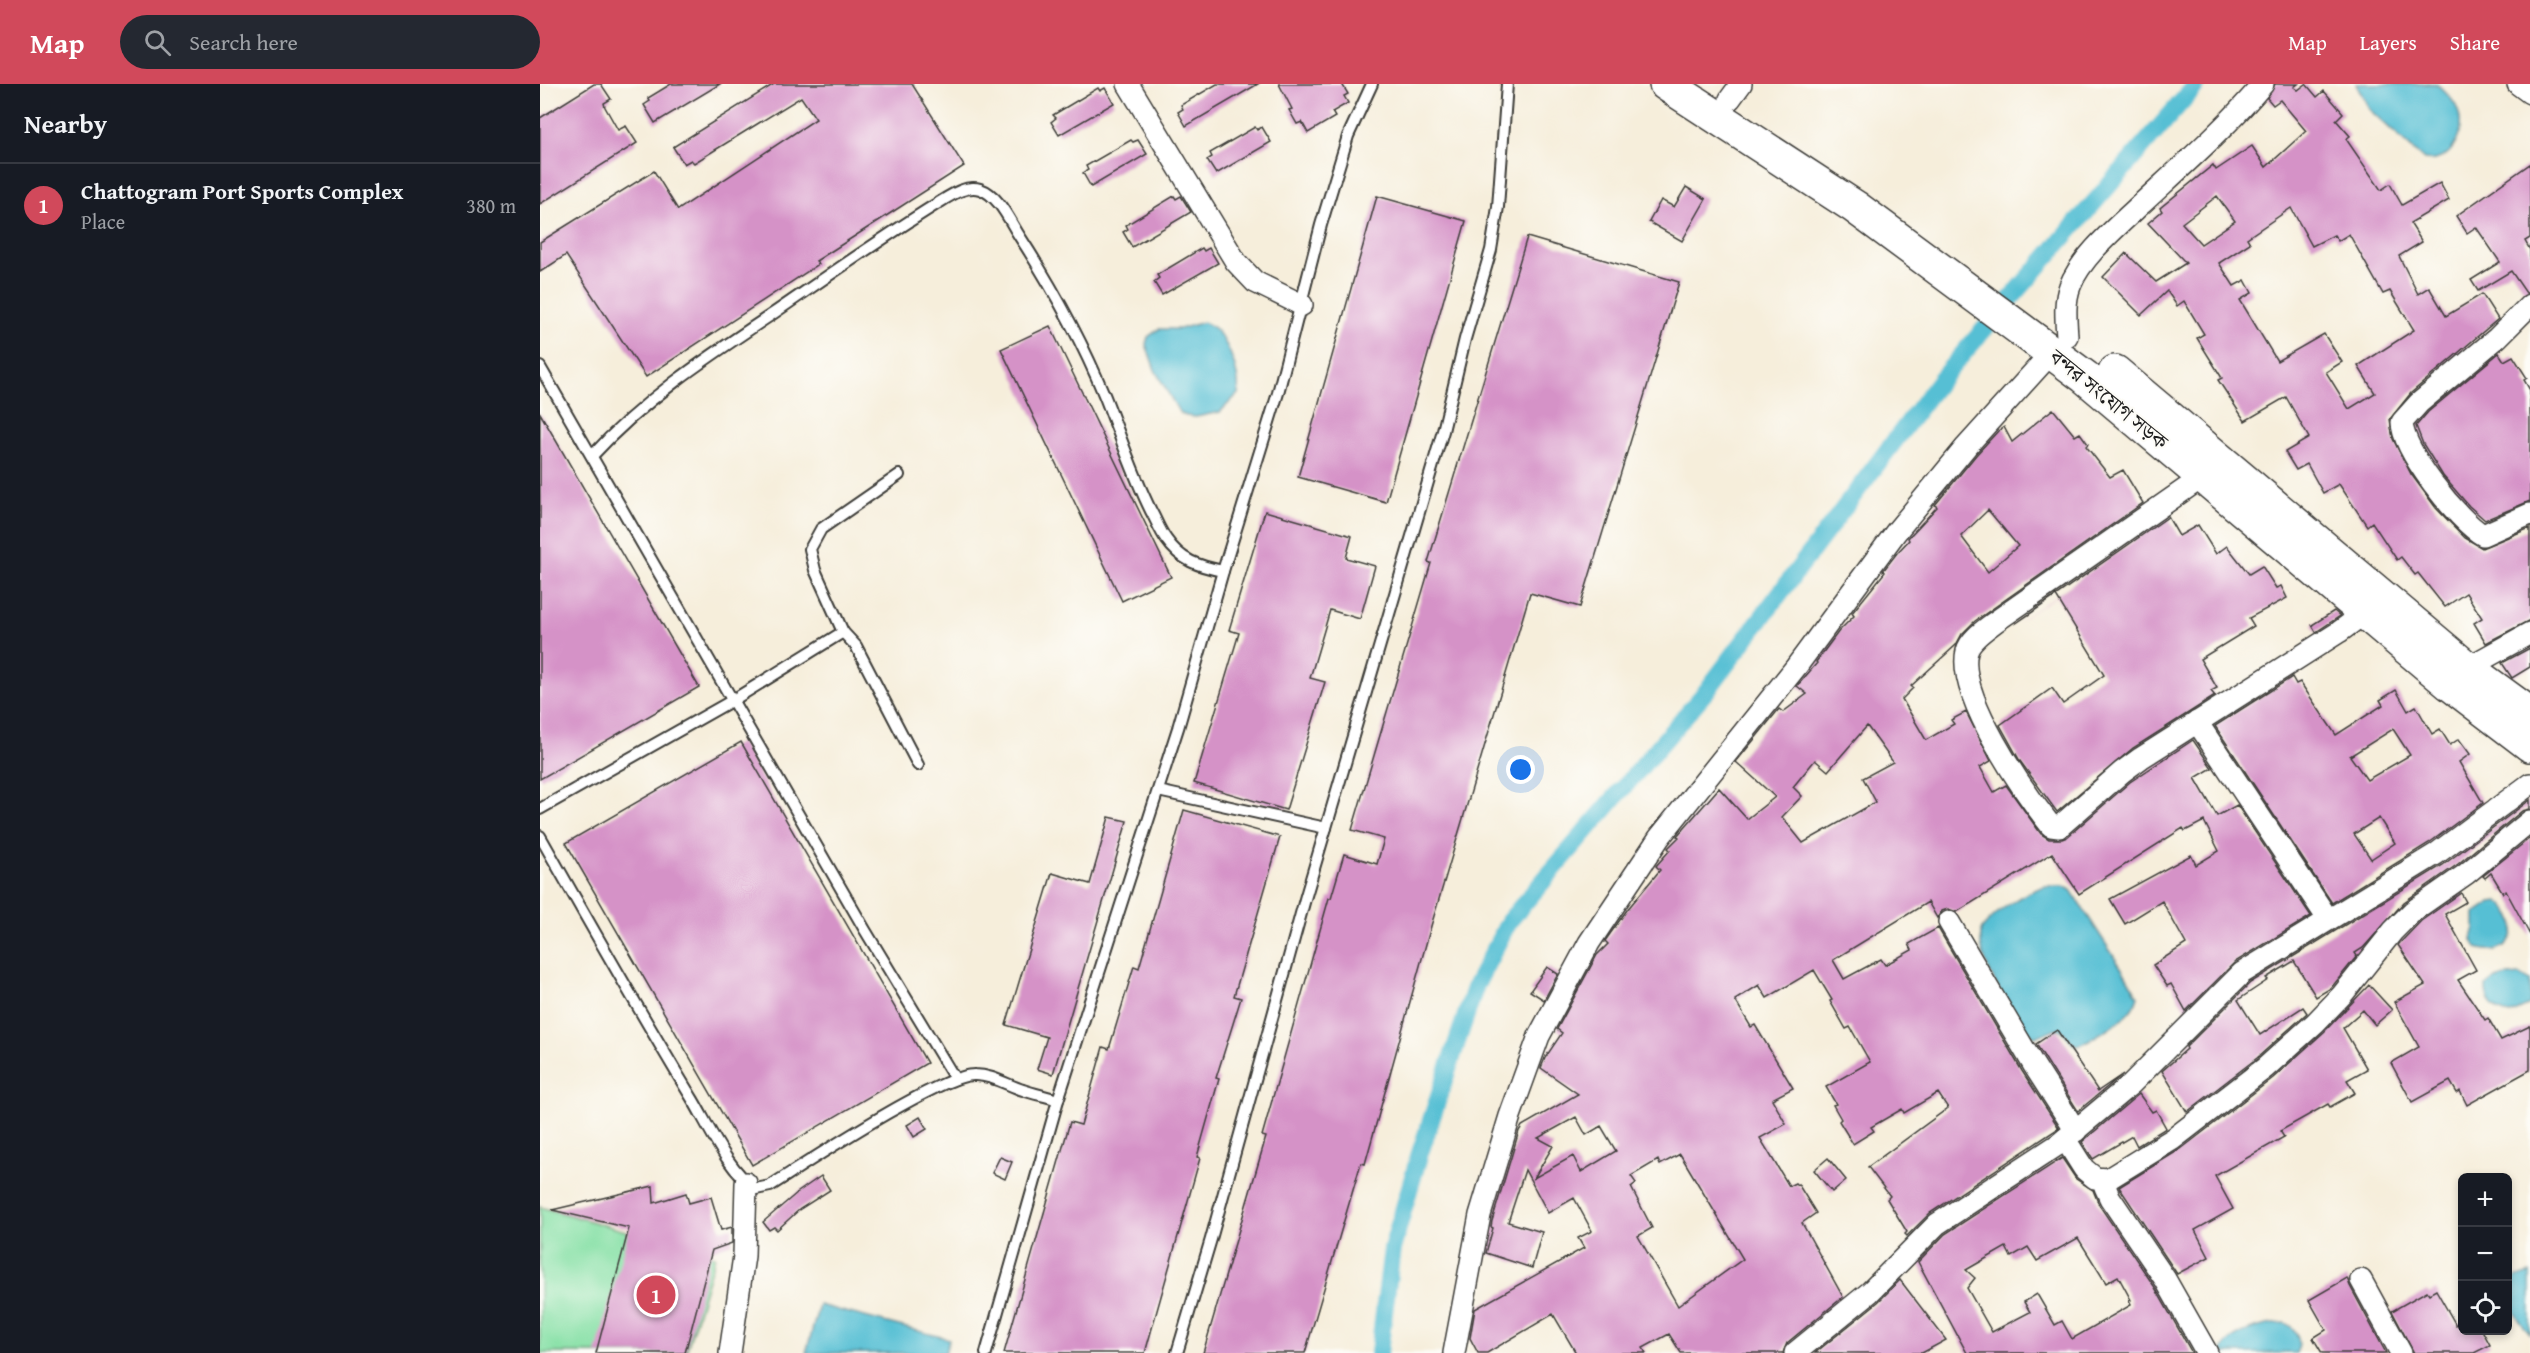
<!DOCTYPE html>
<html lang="en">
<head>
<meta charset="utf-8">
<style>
	:root { --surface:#171b24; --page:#242831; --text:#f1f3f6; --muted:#9ea1a6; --line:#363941; --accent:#d1495b }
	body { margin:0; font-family:"Gentium Book Plus","Noto Serif Bengali",serif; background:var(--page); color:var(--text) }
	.controls { position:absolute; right:18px; bottom:18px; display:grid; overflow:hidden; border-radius:9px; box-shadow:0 3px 9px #0003 }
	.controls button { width:54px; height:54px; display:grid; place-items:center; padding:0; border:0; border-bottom:2px solid var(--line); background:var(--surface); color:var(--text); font:30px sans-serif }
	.you { position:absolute; left:981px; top:686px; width:21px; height:21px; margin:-15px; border:4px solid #fff; border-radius:50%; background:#1a73e8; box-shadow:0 0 0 9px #1a73e833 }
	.badge { display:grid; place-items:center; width:39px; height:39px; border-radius:50%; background:var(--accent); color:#fff; font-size:20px; font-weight:700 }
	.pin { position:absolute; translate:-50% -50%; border:3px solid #fff; box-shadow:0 2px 6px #0006 }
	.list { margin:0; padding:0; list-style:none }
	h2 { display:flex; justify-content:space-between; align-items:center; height:78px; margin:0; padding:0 24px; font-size:26px }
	h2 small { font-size:20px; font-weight:400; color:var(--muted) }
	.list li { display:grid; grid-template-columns:39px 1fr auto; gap:18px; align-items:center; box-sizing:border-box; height:84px; padding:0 24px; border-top:2px solid var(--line) }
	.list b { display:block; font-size:22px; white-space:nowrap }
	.list p { margin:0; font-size:20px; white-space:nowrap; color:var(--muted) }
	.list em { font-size:20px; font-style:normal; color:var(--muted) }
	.icon { flex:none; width:33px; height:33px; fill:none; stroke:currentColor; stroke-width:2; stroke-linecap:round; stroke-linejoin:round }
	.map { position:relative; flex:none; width:1990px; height:1269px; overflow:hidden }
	header { display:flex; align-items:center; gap:36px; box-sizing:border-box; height:84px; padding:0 30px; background:var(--accent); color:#fff }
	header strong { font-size:28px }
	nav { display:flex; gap:33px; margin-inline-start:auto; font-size:21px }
	.search { width:420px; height:54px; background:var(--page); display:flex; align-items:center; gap:15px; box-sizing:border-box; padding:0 21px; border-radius:33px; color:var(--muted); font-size:22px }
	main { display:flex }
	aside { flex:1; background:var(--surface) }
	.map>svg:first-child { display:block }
</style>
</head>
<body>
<header>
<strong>Map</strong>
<div class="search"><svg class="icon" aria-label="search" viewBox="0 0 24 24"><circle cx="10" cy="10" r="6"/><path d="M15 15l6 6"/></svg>Search here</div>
<nav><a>Map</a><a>Layers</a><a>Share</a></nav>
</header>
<main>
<aside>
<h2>Nearby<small></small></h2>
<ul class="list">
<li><span class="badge">1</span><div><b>Chattogram Port Sports Complex</b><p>Place</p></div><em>380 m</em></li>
</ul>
</aside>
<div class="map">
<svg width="1990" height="1269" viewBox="0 0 1990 1269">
	<rect width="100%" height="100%" fill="#fdfcf7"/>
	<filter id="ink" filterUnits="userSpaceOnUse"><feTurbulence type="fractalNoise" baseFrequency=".0167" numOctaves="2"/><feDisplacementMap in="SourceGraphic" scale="12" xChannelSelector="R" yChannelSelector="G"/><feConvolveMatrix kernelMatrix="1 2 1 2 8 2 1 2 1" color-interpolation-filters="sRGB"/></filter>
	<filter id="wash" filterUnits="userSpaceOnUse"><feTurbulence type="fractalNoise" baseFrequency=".008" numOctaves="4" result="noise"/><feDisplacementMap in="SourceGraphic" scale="24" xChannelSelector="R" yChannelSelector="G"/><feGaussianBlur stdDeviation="1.35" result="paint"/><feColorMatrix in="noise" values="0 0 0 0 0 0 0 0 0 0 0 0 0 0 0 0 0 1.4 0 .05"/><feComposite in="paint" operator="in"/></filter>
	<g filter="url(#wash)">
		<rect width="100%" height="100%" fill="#f6eedb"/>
		<path fill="#86e0a6" stroke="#517e61" stroke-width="1.5" d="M0,1123l175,49 -29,97h-146z"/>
		<g fill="#57bfd4" stroke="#3a6e78" stroke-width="1.5">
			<path d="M1816,0h81c7,7 15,14 19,22 12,23 -3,59 -32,54l-54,-50z"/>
			<path d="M663,238c22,6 38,51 35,72l-18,18 -24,5 -10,-1 -7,-4 -24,-42 -9,-26 2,-7 11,-8h21z"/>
			<path d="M1505,802h19l7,4 51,79 16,27c-6,24 -37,36 -56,48l-7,1c-21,-22 -11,-19 -39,-8 -19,-10 -50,-67 -54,-88 -2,-7 -1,-13 -1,-19 15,-19 41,-37 64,-44z"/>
			<path d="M1958,817c30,22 13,59 -21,47l-5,-10 3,-10v-15l16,-11z"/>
			<path d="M1981,891l9,6v24l-20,9c-15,-2 -25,-13 -24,-28 9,-10 23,-10 35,-11z"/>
			<path d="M1990,1189v61c-15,-17 -23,-31 -22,-54z"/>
			<path d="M279,1221l130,34 -4,14h-139z"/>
			<path d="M1744,1239c12,4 19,18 12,30h-75c8,-21 43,-29 63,-30z"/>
		</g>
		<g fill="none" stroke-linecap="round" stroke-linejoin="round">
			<path stroke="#57bfd4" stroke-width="18" d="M839,1269l13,-104 27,-93 57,-171 33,-64 199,-232 233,-310 256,-295"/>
		</g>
		<g id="blocks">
			<g fill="#d592c7" fill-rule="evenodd">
				<path d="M54,0h7l10,15 -7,4 1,4 13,23 8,-4 11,17 -97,61v-86z"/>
				<path d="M131,0h49l-65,39 -11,-18 6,-4 -2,-3z"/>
				<path d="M234,0h138l52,82 -148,95 3,3 -173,113 -80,-122 -26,17v-30l114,-71 24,39 138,-91 -15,-22 -107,66 -3,-3 -7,4 -11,-17z"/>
				<path d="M677,0h41l-72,42 -8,-14 5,-3 -2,-4z"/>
				<path d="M739,0h63l6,10 -4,2 4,7 -16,9 3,5 -27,16 -6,-11 -5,2 -8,-14 3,-1z"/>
				<path d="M1735,0h23l-4,3 4,3 8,-6 11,13 7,-6 19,22 -7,7 14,16 -4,3 35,51 9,-6 12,21 38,-22 9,17 -39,23 12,19 -23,14 19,38 11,-7 17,29 36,-22 16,25 -87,74 -21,26 3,20 18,35 25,34 29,30 17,10 48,-20v92l-44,23 -12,-20 8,-5 -16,-25 -21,14 -27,-34 -3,2 -14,-18 -4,3 -25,-38 -5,4 -28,-42 -16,9 -16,-29 -11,6 -11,-18 24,-14 -23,-41 -41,24 -27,-41 4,-2 -25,-40 7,-4 -20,-33 -7,5 -10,-15 -26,24 -38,-38 23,-24 30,29 30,-19 -38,-40 14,-12 -2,-3 53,-43 3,5 36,-24 14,21 40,-36 -26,-31 -7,5 -6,-7zM1677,112l18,25 -34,23 -19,-21zM1751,124l21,38 22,-11 4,6 11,-7 34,60 7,-3 24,39 -56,36 17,27 -26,16 -23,-37 16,-10 -18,-28 -47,27 -37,-61 12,-7 -7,-13 -11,6 -15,-23 31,-20 -3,-5z"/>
				<path d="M558,4l2,3 5,-3 9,15 -55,32 -8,-13 5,-4 -3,-3z"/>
				<path d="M715,43l2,3 5,-3 9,15 -55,32 -9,-14 5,-3 -2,-4z"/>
				<path d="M591,56l2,2 5,-2 9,14 -56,33 -8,-14 5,-3 -2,-4z"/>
				<path d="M1990,80v74l-5,3 5,9v43h-4l-15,-22 -33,20 -7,-11 29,-18 -24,-35 -9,6 -11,-17z"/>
				<path d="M1146,103l20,12 -24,42 -33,-19 12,-22 13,7z"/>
				<path d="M634,112l2,3 5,-3 10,16 -59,35 -9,-15 5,-3 -2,-4z"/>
				<path d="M837,112l89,25 -80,281 -88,-25z"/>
				<path d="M987,153l152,45 -99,325 -50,-14 -99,333 -66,238 -4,-1 -56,190h-102l63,-216 -4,-1 67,-238h2l13,-44 33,10 7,-25 -32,-9 79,-267 -3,-1z"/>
				<path d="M662,164l2,3 5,-3 9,15 -56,32 -8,-13 5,-4 -2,-3z"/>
				<path d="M510,242l121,251 -49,24 -121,-252z"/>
				<path d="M1959,269l5,8 9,-5 14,22 -3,2 6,10v111l-45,19 -16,-14 -26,-30 -20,-32 -7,-18 12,-14z"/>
				<path d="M1513,325l22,27 5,-3 8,11 -2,2 24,31 13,-7 20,33 -168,118 -13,13 -6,11 -45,41 2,2 -11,11 24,41 28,-16 -3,-4 15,-8 25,49 -11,6 14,25 12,-7 35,49 8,5h13l5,-2 63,-55 63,-42 19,28 -17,10 22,38 20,-11 74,111 -76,46 -49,49 -15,-27 -4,2 -14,-21 33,-21 -24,-43 -37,23 -15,-25 81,-44 5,10 23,-14 -15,-30 -19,10 -2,-3 -104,66 -27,-41 -95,59 -9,-3 -6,2 -5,7 -9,-16 -95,58 11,19 37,-20 4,6 27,-15 -3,-6 29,-16 84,143 37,57 -129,85 -23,23 -2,-2 2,-2 -20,-33 3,-3 -22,-29 80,-59 -10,-15 -34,20 -2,-4 -31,18 3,4 -21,13 -14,-23 2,-2 -8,-14 3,-1 -10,-17 44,-25 -20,-35 -4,2 -16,-28 2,-1 -18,-30 -47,28 -8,-13 -24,15 16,27 4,-2 38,63 -21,11 14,25 -26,14 29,48 6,-3 2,2 1,-1 18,29 -14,10 41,74 -56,46 -4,10h-102l-12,-19 -26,14 3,5h-70l-23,-39 -66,39h-9l-8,-15 5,-29 109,-61 -6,-10 14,-7 -18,-33 -26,15 -23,-43 -17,52 34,10 -10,36 -46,-15 7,-25 -2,-1 1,-6 27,-90 3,-5 56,-32 -37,-26 4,-10 17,-25 -5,-4 40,-74 11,-11 -3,-3 22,-31 33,-40 -4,-4 14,-16 -2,-2 11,-11 -2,-1 42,-48 28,31 28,-22 -39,-35 43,-53 4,3 24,-18 -10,-8 20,-23 -1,-1 23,-31 15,-15 -2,-3 33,-41 -2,-1 14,-18 12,-13 -1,-2 29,-31 -2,-2 41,-50 22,-24 6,-4 8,15zM1448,426l30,36 -30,26 -27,-36zM1327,642l26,36 -30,16 13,24 -73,41 -21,-26 20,-21 -9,-9 22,-27 13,11zM1036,1033l10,18 15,-9 15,25 -35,21 -8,-16 -39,22 19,-32 -15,-8zM1140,1070l63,105 -65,47 -40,-70 14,-8 -21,-41 5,-4 -5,-7 27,-16 2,5z"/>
				<path d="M0,329l159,274 -159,92z"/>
				<path d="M725,427l87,25 -6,22 29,8 -15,53 -30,-9 -20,68 15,4 -39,128 -92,-27 45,-150 -10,-3z"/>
				<path d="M1628,433l11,19 19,-11 18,29 11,-8 22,28 13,-8 14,22 5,-2 6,12 -38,20 5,8 -54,33 17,29 -6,3 4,5 -82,52 -76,64 -37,-51 -20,-36 52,-37 11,16 41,-29 -48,-79 -41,28z"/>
				<path d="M1794,527l6,5 -24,16 -4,-7z"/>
				<path d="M1990,564v19l-18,11 -10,-15z"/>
				<path d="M1752,593l4,7 4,-2 36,53 47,-30 -3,-5 16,-10 12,21 8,-5 16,28 8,-5 10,16 9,-6 11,15 -11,8 24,41 -54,40 -97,60 -117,-177zM1853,645l17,26 -43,25 -17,-24zM1839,734l16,25 -24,16 -17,-25z"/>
				<path d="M201,658l186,321 -175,102 -186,-322z"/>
				<path d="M1990,716v9l-8,2 -64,53 -54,38 -41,46 -8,5 2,3 -26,32 -15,9 -22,-36 -28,17 2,2 -30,20 22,35 43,-28 4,6 -50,45 -70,54 -25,-41 25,-22 -1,-2 64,-64 193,-118z"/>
				<path d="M644,726l96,27 -46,159 7,2 -25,80 3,1 -22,78 3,1 -55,195h-141l66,-231 11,3 22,-78 6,2 25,-83 5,2z"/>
				<path d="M569,733l18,4 -74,253 -16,-5 10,-32 -41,-12 46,-152 38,11z"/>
				<path d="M1990,754v97l-24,-44 -3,2 -12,-20 -6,5 -2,-2z"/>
				<path d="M1921,809l5,9 -21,12 31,56 -18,10 27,40 3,-2 13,22 29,-14v44l-63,35 -7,-14 -3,2 -7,-12 -38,21 -21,-39 28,-16 -25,-45 31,-17 -27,-40 23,-24z"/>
				<path d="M1007,883l11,7 -14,26 -14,-9z"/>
				<path d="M1829,901l23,25 -17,15 -12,-15 -20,18 24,41 -20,11 8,13 -25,14 -2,-3 -48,27 4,6 -69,39 18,33 -38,21 14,27 -32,17 -58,-87 62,-38 92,-71 51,-46z"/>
				<path d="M1517,946l41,61 25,-17 -45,37 -42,-67z"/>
				<path d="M1599,1010l13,18 4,-2 10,18 -29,18 -5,-10 -39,23 -11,-17z"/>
				<path d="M380,1033l7,12 -13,8 -7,-12z"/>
				<path d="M460,1073l12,5 -7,17 -13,-6z"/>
				<path d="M1288,1074l18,22 -14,12 -18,-22z"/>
				<path d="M1522,1074l14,21 17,11 6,15 55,81 38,67h-225l-49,-91 27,-28zM1538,1154l28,45 12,-7 13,24 -2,1 2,4 -59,34 -10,-18 -7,4 -18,-31 -13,8 6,10 -38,20 -25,-44 8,-10 -9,-8 40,-23 5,10 17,-10 9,14z"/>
				<path d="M281,1092l9,14 -30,19 -23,21 -3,-3 -5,3 -6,-8 35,-30z"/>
				<path d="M113,1102l1,17 32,-10 3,10 22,-6 10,33 11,-3v16l-20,7 -27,103h-89l33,-125 -77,-18z"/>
				<path d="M1807,1194l3,8 36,67h-64l-9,-15 13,-8 -17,-30z"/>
				<path d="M1360,1196l46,60 -24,13h-107l63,-51z"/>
				<path d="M1896,1206l20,35 7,-3v8h19l8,15 -16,8h-60l-22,-42 35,-20 2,3z"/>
			</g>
		</g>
	</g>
	<g filter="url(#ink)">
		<use href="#blocks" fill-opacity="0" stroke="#3d3c39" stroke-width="1.5"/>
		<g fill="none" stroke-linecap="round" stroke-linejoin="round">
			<defs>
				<g id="service">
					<path d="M0,283l325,563 90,149"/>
					<path d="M52,372c52,-57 116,-99 179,-141 54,-37 108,-75 164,-110 12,-7 30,-21 45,-16 19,6 30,33 40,48 33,51 62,104 85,160 15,38 28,78 46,114 5,9 9,20 15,28 15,22 32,27 57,32"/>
					<path d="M359,391l-78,54 -11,20 5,21 28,62 13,14 62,119"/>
					<path d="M618,707l168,37"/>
					<path d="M0,725l193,-109 110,-68"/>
					<path d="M0,752c50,88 100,177 153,264 16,27 36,72 63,89l14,-3c35,-22 172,-113 205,-111 17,0 32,10 48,15 11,4 23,6 35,10"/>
					<path d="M446,1269l72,-253 120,-372 45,-157 55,-178 43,-168 27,-89 24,-52"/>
					<path d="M637,1269l34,-114 94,-340 138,-468 22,-92 26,-89 7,-43 9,-123"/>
				</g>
				<g id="minor">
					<path d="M588,0l108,178 19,20 47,23"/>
					<path d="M1978,0l12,9"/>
					<path d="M1190,15l11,-15"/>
					<path d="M1990,221l-33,33 -78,65 -17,19c0,28 56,99 81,113l47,-21"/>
					<path d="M1527,252c-1,-16 -3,-34 3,-50 11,-29 47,-59 69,-80 42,-39 87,-78 124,-122"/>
					<path d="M1664,392l-209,146c-9,7 -25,17 -28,29 -11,44 57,141 84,175l8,1 63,-55 19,-14 198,-126 27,-20"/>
					<path d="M1927,584l63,-35"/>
					<path d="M1657,638l131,197"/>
					<path d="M1409,838l84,142 43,67"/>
					<path d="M1525,1055l19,30 11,9 13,1 65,-40 92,-71 50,-45 27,-28 51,-64 20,-20 53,-37 64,-53"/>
					<path d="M1568,1095l-3,8 5,11 55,81 42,74"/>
					<path d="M1821,1196l40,73"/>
					<path d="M190,1269l14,-97 2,-73"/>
					<path d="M914,1269l26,-138 30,-99 29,-80 50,-93 70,-105 137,-171 100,-135 70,-85 86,-95"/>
					<path d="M1255,1269l75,-61 67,-68 122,-80 72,-60 111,-111 194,-119 94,-70"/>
				</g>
				<g id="trunk">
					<path d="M1126,0l189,123 230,170 365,307 80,61"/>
					<path d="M1575,288l352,296 63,46"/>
				</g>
			</defs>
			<use href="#service" stroke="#3d3c39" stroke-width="14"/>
			<use href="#minor" stroke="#3d3c39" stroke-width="24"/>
			<use href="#trunk" stroke="#3d3c39" stroke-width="36"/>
			<use href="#service" stroke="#fff" stroke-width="10"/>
			<use href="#minor" stroke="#fff" stroke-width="21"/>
			<use href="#trunk" stroke="#fff" stroke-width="33"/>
		</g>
	</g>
	<g text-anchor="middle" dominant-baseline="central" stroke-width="4.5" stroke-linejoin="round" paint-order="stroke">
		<g font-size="21" fill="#1c1c1c" stroke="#fdfcf7">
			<text transform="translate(1569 315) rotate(39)">বন্দর সংযোগ সড়ক</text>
		</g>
	</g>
</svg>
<div class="controls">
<button>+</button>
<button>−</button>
<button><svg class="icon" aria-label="locate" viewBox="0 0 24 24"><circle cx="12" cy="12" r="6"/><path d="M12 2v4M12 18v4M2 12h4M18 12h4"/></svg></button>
</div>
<div class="you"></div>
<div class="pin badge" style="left:116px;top:1211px">1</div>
</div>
</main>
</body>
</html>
